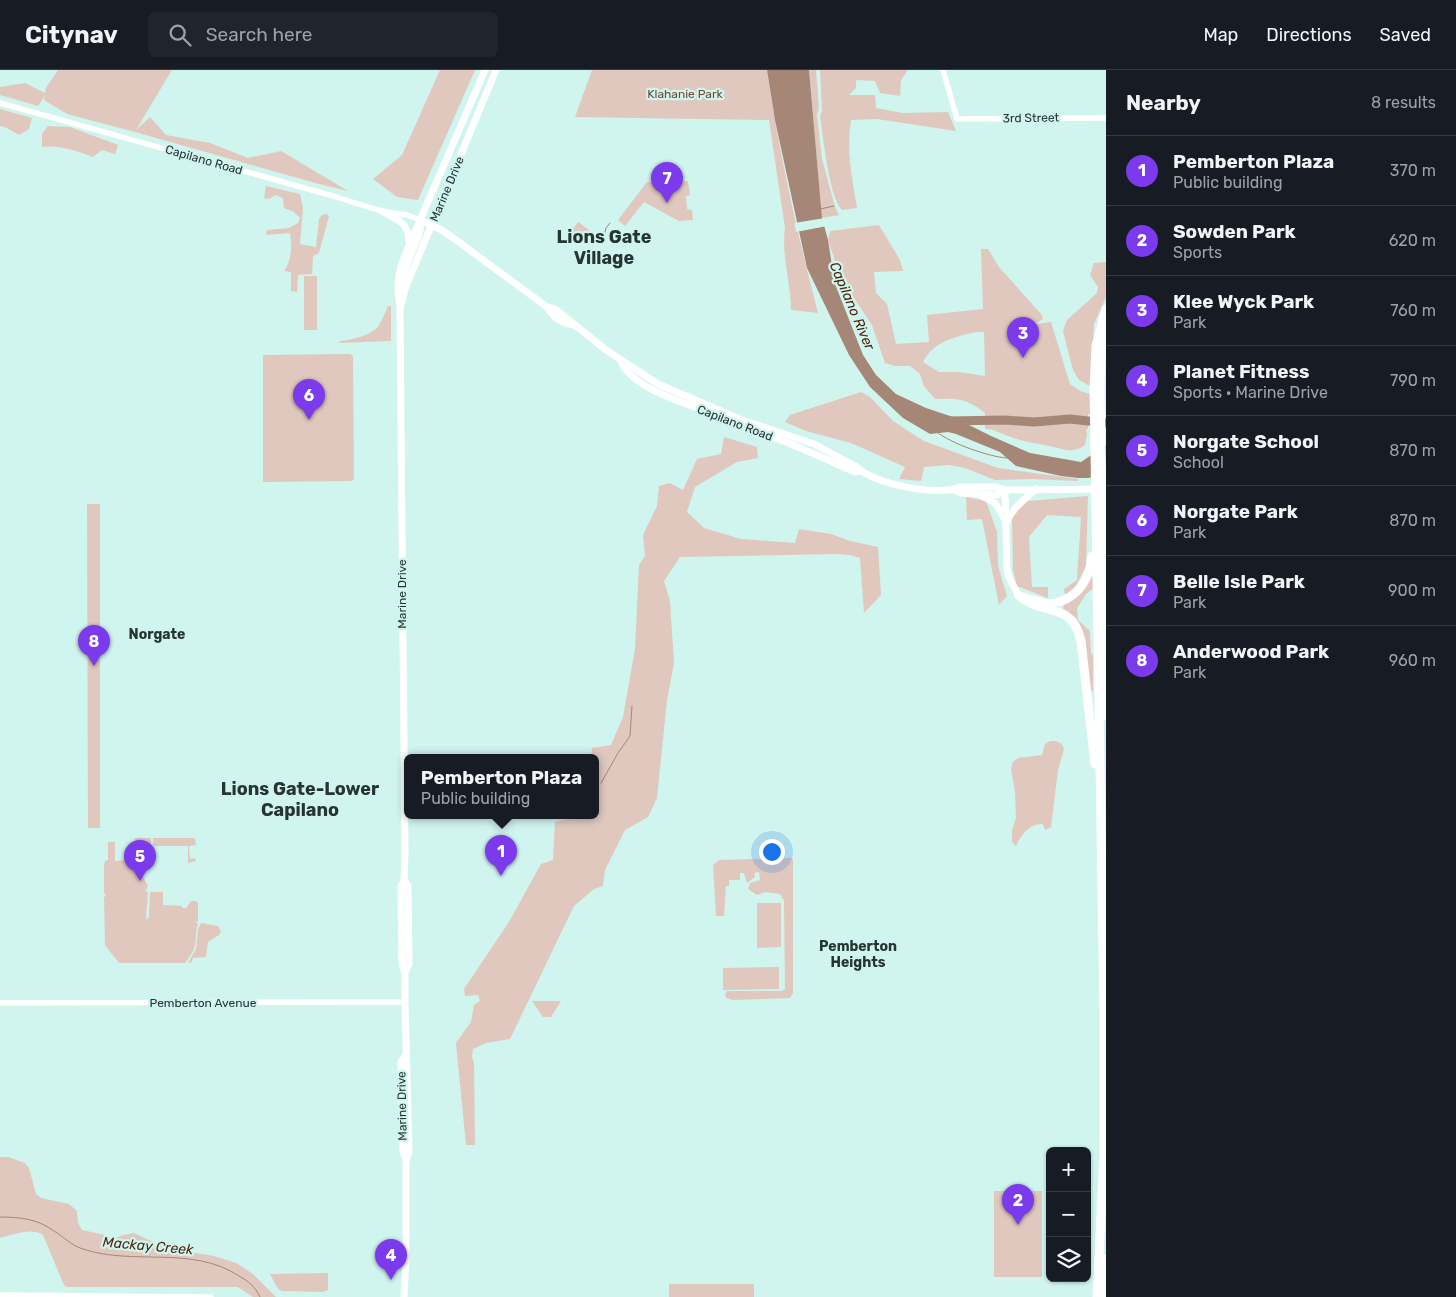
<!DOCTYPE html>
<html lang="en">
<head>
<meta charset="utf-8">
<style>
	:root { --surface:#171b24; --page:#20242c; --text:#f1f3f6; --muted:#9ea1a6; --line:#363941; --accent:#7c3aed }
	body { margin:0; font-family:Rubik,sans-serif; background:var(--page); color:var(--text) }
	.controls { position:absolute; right:15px; bottom:15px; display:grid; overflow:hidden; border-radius:8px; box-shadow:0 1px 4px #0004 }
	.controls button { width:45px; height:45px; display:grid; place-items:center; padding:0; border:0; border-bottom:1px solid var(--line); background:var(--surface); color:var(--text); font:25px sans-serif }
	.you { position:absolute; left:771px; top:781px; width:18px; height:18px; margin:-12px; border:4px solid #fff; border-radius:50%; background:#1a73e8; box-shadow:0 0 0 8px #1a73e833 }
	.badge { display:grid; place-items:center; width:32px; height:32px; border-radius:50%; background:var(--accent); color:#fff; font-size:16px; font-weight:700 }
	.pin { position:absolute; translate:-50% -41px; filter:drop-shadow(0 1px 2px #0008) }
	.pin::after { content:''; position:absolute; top:26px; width:18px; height:15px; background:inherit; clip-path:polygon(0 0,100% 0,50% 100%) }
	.popup { position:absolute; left:404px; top:684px; width:195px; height:65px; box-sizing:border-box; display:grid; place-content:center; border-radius:8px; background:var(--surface); filter:drop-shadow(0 1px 4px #0005); font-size:16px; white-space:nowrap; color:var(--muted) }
	.popup b { font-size:19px; color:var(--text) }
	.popup::after { content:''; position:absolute; left:50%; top:100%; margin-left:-10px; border:10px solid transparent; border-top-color:var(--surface) }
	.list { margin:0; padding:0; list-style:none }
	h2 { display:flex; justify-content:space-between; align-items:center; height:65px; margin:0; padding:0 20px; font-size:21px }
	h2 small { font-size:16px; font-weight:400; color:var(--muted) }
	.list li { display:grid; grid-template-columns:32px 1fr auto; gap:15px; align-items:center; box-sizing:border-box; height:70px; padding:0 20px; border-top:1px solid var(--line) }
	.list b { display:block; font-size:19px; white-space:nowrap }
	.list p { margin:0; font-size:16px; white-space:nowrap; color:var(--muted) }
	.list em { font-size:16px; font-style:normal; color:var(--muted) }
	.icon { flex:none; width:28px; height:28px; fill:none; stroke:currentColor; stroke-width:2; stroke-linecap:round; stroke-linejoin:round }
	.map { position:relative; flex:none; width:1106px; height:1227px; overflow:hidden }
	header { display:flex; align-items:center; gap:30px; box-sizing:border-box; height:70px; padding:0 25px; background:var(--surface); border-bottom:1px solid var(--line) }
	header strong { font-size:24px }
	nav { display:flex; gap:28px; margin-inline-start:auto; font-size:18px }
	.search { width:350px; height:45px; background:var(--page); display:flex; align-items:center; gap:12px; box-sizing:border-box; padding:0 18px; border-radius:8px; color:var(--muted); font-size:19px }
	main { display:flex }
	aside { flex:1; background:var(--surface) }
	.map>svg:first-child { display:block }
</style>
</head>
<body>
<header>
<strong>Citynav</strong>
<div class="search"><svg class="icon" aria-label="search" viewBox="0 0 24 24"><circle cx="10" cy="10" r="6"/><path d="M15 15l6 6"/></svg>Search here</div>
<nav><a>Map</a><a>Directions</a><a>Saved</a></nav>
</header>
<main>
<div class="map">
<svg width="1106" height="1227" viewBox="0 0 1106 1227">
	<rect width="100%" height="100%" fill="#d0f4ee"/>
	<g fill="#e0c8be" fill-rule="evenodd">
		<path d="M58,0h114l-36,60 14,-13 16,18 44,8 38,15 33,-7 67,40 -29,-7 -184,-52 -68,-18 -23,-14 1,-5 -7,11 -38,-11v-8l25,-4 20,10 1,-5z"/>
		<path d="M440,0h35l-57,130 -21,-3 -24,-18 29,-24z"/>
		<path d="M592,0h175c12,82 30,163 51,243l-27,-3c0,-27 -10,-56 -6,-82l-16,-108 -194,-3z"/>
		<path d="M809,0h7l3,38 -2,7 5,44 13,48 4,8 -17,3z"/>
		<path d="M820,0h88l-7,10 -1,16 -20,-3 -5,-12 -19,-1v8l-7,7h26l1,13 27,5 45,-1 8,19 -79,-12 -26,1c-5,29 1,58 6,88l-15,2c-13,-13 -19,-74 -22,-94l2,-5z"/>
		<path d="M0,39l32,9 -3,11 -10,6 -14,-8 -5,-1z"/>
		<path d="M48,56l22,1 48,18 -3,9 -13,-4 -9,7c-17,-6 -33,-12 -51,-10v-13z"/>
		<path d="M688,111l2,14 -4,1 1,13 5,1 1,10 -14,1 -35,-19 -19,24 -7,-6 29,-38z"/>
		<path d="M266,116l34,8 3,14 -3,36 16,3 3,-28 3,-4 5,-1 2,2 -10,37 -6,3 -1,18 -14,1 -1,17 -6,-1v-19l-7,-1c8,-11 8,-25 6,-38l-24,2 1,-5 22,-2 9,-5 2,-5 -6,-6 -10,-4 -1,-10 -8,-3 -6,4 -5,-1z"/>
		<path d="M578,152l11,8 -10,15 -11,-9z"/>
		<path d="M879,155l21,35 3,11 -29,1 2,21 11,11 9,40 33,-2 -2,-27 56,-6 -2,-60h7l11,18 43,48 1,4 -6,4 -11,-4 -16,9 41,-6 19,62 10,7 10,3v20h-2v15h-2l1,6 -2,10c-13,10 -23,3 -36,1 -14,-3 -26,-4 -38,-9 -10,-3 -15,-8 -26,-8v-16c-19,-15 -27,-15 -50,-14l-11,-13 -4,-12 -10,-8h-15l-10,-3 -13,-38 -31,-46 -13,-39 2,-9zM976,262h8l1,44 -26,-4h-20l-16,-10c11,-21 32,-25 53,-30z"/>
		<path d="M1106,192v35l-12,27 -4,62 -11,-6 -6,-10 -10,-39 4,-11 30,-27 1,-6 -8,-12 4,-12z"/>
		<rect x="304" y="206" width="13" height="54"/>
		<path d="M388,236h3v35l-52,2 1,-2c12,-1 33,-6 39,-16 4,-6 6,-13 9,-19z"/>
		<path d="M350,284l3,2 1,123 -2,2 -89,1v-127z"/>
		<path d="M861,322l9,5 23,24 31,20 74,27 80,11v2l-46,-2 -37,1 -30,-12 -16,-3 -25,2 -3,14 -22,-2 6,-12 -54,-24 -45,-12 -21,-9 5,-7z"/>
		<path d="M724,367l33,10 1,11 -21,4 -42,25 -8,25 17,16 37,11 54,4 4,-14 32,5 19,7 28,6 3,48 -17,18 -4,-55 -10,-3 -13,-1 -157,3 -16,24 6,20 4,62 -7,37 -10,98 -9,19 -23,13 -20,40 -2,16 -9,3 -20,17 -64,133 -24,4 -13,6 -1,8 2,6 1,82h-9l-10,-102 15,-21 3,-17 6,-4 -2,-6 -13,1 -1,-7 45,-67 32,-58 12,-4 2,-38 32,-7h8v-58h-4l1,-9 19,-3 12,-28 12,-68 4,-84 6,-9 -2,-21 14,-29 2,-20 11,-3 13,7 14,-31 24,-5z"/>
		<path d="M1088,426l-2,70 -11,22 -10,7 -1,-6 13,-9 4,-63 -34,-2 -18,22 3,50h16v11l-31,-12 -4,-16 -1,-53 15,-16z"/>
		<path d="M966,427l20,4 11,31 1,34 9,30 -8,9 -17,-86 -15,1z"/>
		<path d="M87,434h13v324h-12z"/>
		<path d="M1090,507h5l-1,11 -8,6 -9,14 1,12 12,11 1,22 2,3v35h-4l-7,-60 -6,-13 -13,-8 1,-7c14,-4 22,-12 26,-26z"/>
		<path d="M1050,671h6l6,3 2,5 -6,21 -7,57 -6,3 -2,-6c-13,-1 -22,11 -27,22l-4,-4v-12l4,-12 -1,-26 -4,-24 2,-6 5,-4 24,-3 3,-11z"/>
		<path d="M135,768h16v22l-10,1 2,1v15l5,9 -3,5 3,1 -2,27h2l1,-3 1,-24h13v13l19,1v2h4l5,-7h5l2,2v18l-2,1 2,2c-3,7 -1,14 -3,21 -1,7 -6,12 -10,18h-66l-14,-18 -1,-48 2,-1 -2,-3v-29l1,-3 3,-1v-18h7v19l15,-1 1,-14h4z"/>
		<path d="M153,768h42l1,7 -7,1 1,13 5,-1 1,3 -8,2v-17h-35z"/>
		<path d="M790,788l3,1v134l-3,5 -57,2 -7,-2 -1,-4 2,-3h55l3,-2 -1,-88 -4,-7 -15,-2 -8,3 -9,-6 2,-6 10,-3 -1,-8 -5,1 1,4 -8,6 -3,-10h-4v7h-11v6h-3l-2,30h-8l-3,-51 6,-5z"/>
		<path d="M757,833h24v44l-24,1z"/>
		<path d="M201,853l17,3 3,5 -2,4 -11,7 -2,15 -13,1 -1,4 -4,1 8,-14 2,-19z"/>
		<path d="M779,897v22l-56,1v-22z"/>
		<path d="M532,931h29l-10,16h-8z"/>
		<path d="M0,1087h8l17,6 4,5 7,26 5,4 28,6 8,7 1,12 4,7 23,5 8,4 10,-4 11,-2 32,15 48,8 22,7 17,11 23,23h-23l-15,-10h-171l-3,-2 -21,-50c-12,-8 -30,0 -43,3z"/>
		<rect x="994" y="1121" width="48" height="86"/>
		<path d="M328,1203v17l-5,2 -41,-1 -4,-2 -8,-15z"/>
		<rect x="669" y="1214" width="85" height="13"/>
	</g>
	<path fill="#a68677" d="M767,0h42l13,148 6,22 7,44 28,71 13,20 20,19 30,14 27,9 38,19 39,17 51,9 25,-17v25l-17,8h-11l-17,-2 -45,-10 -16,-14 -44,-18 -8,-2 -18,2 -27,-16 -33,-31 -21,-32 -42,-87 -32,-148z"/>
	<path fill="#d0f4ee" d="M825,148l2,8 -31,6 -2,-9z"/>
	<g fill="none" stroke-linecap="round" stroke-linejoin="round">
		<g stroke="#a68677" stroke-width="1">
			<path d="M820,139l14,-3"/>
			<path d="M599,169l5,-3 2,-8 4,-5"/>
			<path d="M937,362c13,11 52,25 70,26"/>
			<path d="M601,713l17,-30 12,-17 2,-30"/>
			<path d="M595,724l3,-6"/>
			<path d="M0,1147c20,0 38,2 54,14 10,6 18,15 29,18 51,17 109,-4 156,27 10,6 16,10 21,21"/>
		</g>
		<path stroke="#a68677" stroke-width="9" d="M949,351l56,-1 29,2 36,-3 36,4"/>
		<g stroke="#fff" stroke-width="5.5">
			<path d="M943,0l14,49 149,-1"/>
			<path d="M0,33l333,93 48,15 26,4 13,5"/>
			<path d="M0,933l405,-1"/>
			<path d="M0,1225l211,2"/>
		</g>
		<g stroke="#fff" stroke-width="7">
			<path d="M381,141c15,8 27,10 28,30"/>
			<path d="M420,150l20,9 12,8 95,70c7,11 14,17 27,18"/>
			<path d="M405,218c-4,-28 16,-44 16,-66"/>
			<path d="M400,236c-4,-19 -2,-33 5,-51l80,-185"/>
			<path d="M547,237l8,2 51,41 52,34 84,36 72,24 43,23c15,17 83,30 103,20h36l9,3 96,-1"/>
			<path d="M620,289c8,25 52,40 75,48 28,12 57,23 86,33 25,10 49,21 74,32l6,-1"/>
			<path d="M955,420l6,3 36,2 8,-5"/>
			<path d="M1005,420l2,78 1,7 10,20 30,8 11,-1"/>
			<path d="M980,425l15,8 9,15"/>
			<path d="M1006,453c7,-16 18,-23 30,-34"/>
			<path d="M405,902l-3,-7 -1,-79 3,-6 1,-27 -5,-544 5,-20 91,-219"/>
			<path d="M406,984l-5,8 2,90 3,7"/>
			<path d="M404,1227l2,-38v-100l3,-7 -4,-150v-30l4,-8 -1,-78 -4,-6"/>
		</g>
		<g stroke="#fff" stroke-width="9">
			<path d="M1106,259l-5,31 -1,28 6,328"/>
			<path d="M1018,525c24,22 54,5 63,46l14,123"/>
			<path d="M1059,532c21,-7 31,-25 33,-46"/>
			<path d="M1097,1227l7,-141v-141l-10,-627 2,-42 10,-37"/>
			<path d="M1104,1227l2,-38"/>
		</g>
	</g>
	<g text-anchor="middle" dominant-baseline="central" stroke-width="4.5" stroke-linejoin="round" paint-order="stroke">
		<g font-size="12" fill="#76462f" stroke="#d0f4ee">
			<text x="685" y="24">Klahanie Park</text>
		</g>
		<g font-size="12" fill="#263432" stroke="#d0f4ee">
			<text transform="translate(1031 48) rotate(-1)">3rd Street</text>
			<text transform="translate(204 90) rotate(16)">Capilano Road</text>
			<text transform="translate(447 119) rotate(-67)">Marine Drive</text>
			<text transform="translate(735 353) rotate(21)">Capilano Road</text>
			<text transform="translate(402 524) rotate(-90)">Marine Drive</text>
			<text x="203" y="933">Pemberton Avenue</text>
			<text transform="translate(402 1036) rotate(-91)">Marine Drive</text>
		</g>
		<g font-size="14" font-style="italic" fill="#52250e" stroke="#d0f4ee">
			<text transform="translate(852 236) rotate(67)">Capilano River</text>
			<text transform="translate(148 1176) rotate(5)">Mackay Creek</text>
		</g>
		<g font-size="14" font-weight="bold" fill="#263432" stroke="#d0f4ee">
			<text x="157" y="564">Norgate</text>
			<text x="858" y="876">Pemberton<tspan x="858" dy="16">Heights</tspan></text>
		</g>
		<g font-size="18" font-weight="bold" fill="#263432" stroke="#d0f4ee">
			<text x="604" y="167">Lions Gate<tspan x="604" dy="21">Village</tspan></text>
			<text x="300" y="719">Lions Gate-Lower<tspan x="300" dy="21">Capilano</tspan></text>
		</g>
	</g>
</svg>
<div class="controls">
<button>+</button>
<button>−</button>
<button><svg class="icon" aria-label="layers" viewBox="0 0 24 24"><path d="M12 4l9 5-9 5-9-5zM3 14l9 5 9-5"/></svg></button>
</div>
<div class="you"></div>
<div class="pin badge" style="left:501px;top:806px">1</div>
<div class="popup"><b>Pemberton Plaza</b>Public building</div>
<div class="pin badge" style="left:1018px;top:1155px">2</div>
<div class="pin badge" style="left:1023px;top:288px">3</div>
<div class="pin badge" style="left:391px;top:1210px">4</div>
<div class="pin badge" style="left:140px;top:811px">5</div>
<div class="pin badge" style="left:309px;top:350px">6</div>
<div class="pin badge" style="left:667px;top:133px">7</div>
<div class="pin badge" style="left:94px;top:596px">8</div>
</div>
<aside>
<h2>Nearby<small>8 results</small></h2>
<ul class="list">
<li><span class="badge">1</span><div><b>Pemberton Plaza</b><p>Public building</p></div><em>370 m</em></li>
<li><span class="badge">2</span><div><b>Sowden Park</b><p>Sports</p></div><em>620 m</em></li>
<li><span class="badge">3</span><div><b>Klee Wyck Park</b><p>Park</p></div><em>760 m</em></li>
<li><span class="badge">4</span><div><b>Planet Fitness</b><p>Sports · Marine Drive</p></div><em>790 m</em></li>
<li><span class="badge">5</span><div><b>Norgate School</b><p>School</p></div><em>870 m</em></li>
<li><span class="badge">6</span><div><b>Norgate Park</b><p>Park</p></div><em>870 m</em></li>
<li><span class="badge">7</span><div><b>Belle Isle Park</b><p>Park</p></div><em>900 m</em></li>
<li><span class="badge">8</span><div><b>Anderwood Park</b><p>Park</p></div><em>960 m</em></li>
</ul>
</aside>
</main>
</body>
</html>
